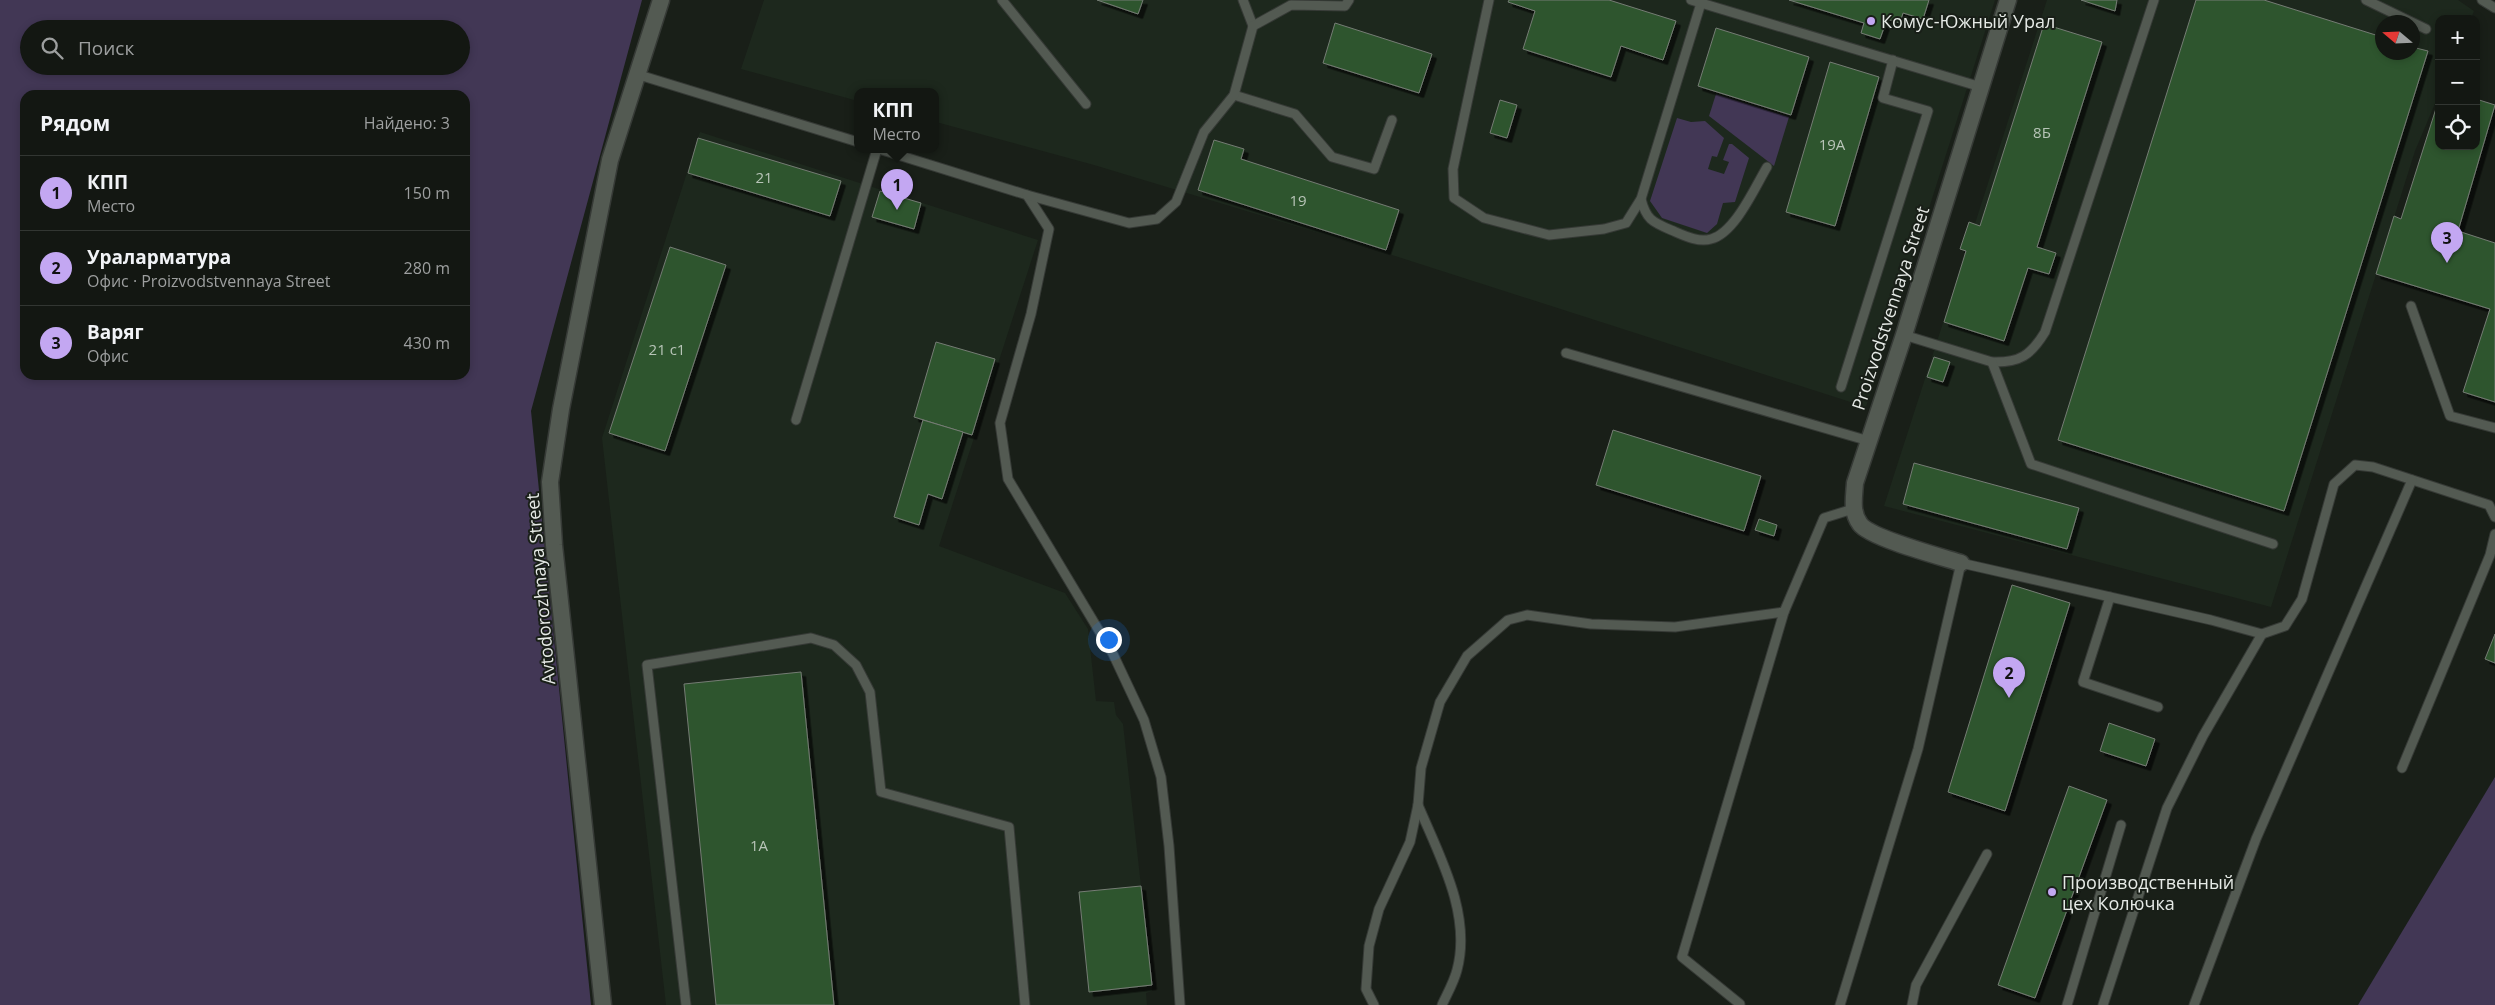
<!DOCTYPE html>
<html lang="ru">
<head>
<meta charset="utf-8">
<style>
	:root { --surface:#131712; --page:#1c201b; --text:#f1f3f6; --muted:#9d9f9f; --line:#323632; --accent:#c3a7f2 }
	body { margin:0; font-family:"Open Sans",sans-serif; background:var(--page); color:var(--text) }
	.controls { position:absolute; right:15px; top:15px; display:grid; overflow:hidden; border-radius:10px; box-shadow:0 2px 8px #0003 }
	.controls button { width:45px; height:45px; display:grid; place-items:center; padding:0; border:0; border-bottom:1px solid var(--line); background:var(--surface); color:var(--text); font:25px sans-serif }
	.compass { position:absolute; left:2375px; top:15px; width:45px; height:45px; border-radius:50%; background:var(--surface); box-shadow:0 2px 8px #0003; rotate:289deg }
	.you { position:absolute; left:1108px; top:639px; width:18px; height:18px; margin:-12px; border:4px solid #fff; border-radius:50%; background:#1a73e8; box-shadow:0 0 0 8px #1a73e833 }
	.badge { display:grid; place-items:center; width:32px; height:32px; border-radius:50%; background:var(--accent); color:#111; font-size:16px; font-weight:700 }
	.pin { position:absolute; translate:-50% -41px; filter:drop-shadow(0 1px 2px #0008) }
	.pin::after { content:''; position:absolute; top:26px; width:18px; height:15px; background:inherit; clip-path:polygon(0 0,100% 0,50% 100%) }
	.popup { position:absolute; left:854px; top:88px; width:85px; height:65px; box-sizing:border-box; display:grid; place-content:center; border-radius:10px; background:var(--surface); filter:drop-shadow(0 1px 4px #0005); font-size:16px; white-space:nowrap; color:var(--muted) }
	.popup b { font-size:19px; color:var(--text) }
	.popup::after { content:''; position:absolute; left:50%; top:100%; margin-left:-10px; border:10px solid transparent; border-top-color:var(--surface) }
	.list { margin:0; padding:0; list-style:none }
	h2 { display:flex; justify-content:space-between; align-items:center; height:65px; margin:0; padding:0 20px; font-size:21px }
	h2 small { font-size:16px; font-weight:400; color:var(--muted) }
	.list li { display:grid; grid-template-columns:32px 1fr auto; gap:15px; align-items:center; box-sizing:border-box; height:75px; padding:0 20px; border-top:1px solid var(--line) }
	.list b { display:block; font-size:19px; white-space:nowrap }
	.list p { margin:0; font-size:16px; white-space:nowrap; color:var(--muted) }
	.list em { font-size:16px; font-style:normal; color:var(--muted) }
	.icon { flex:none; width:28px; height:28px; fill:none; stroke:currentColor; stroke-width:2; stroke-linecap:round; stroke-linejoin:round }
	.map { position:relative; flex:none; width:2495px; height:1005px; overflow:hidden }
	.search { position:absolute; background:var(--surface); box-shadow:0 2px 8px #0003; left:20px; top:20px; width:450px; height:55px; display:flex; align-items:center; gap:12px; box-sizing:border-box; padding:0 18px; border-radius:28px; color:var(--muted); font-size:19px }
	.panel { position:absolute; background:var(--surface); box-shadow:0 2px 8px #0003; left:20px; top:90px; width:450px; height:290px; border-radius:15px }
	.map>svg:first-child { display:block }
</style>
</head>
<body>
<div class="map">
<svg width="2495" height="1005" viewBox="0 0 2495 1005">
	<defs>
		<filter id="shadow"><feDropShadow dx="4.5" dy="4.5" stdDeviation="0" flood-color="#0009"/></filter>
	</defs>
	<rect width="100%" height="100%" fill="#191f18"/>
	<g fill="#1d281d" fill-rule="evenodd">
		<path d="M764,0h1231l-129,407 -474,-152 -298,-90 -158,-43v-31h-78v10l-117,-32z"/>
		<path d="M2047,0h411l16,11 -3,8h-32v75l-24,57 -144,456 -387,-101zM2382,22h30v30h-30z"/>
		<path d="M700,132l338,108 -99,306 126,47 23,36 8,72 18,1 2,13 7,9 29,261v6l-6,2 1,12h-481l-64,-567z"/>
	</g>
	<g fill="#423755" fill-rule="evenodd">
		<path d="M0,0h642l-111,411 60,594h-591zM29,29h432v37h-432zM25,95h440v280h-440z"/>
		<path d="M1716,94l73,23 -15,49 -65,-50z"/>
		<path d="M1677,118l14,4 14,-1 19,17 -7,19 -5,-1 -4,13 16,5 5,-12 -6,-2 6,-16h3l17,14 -14,44 -12,1 -6,21 -10,9 -45,-15 -12,-17z"/>
		<path d="M2495,777v228h-137z"/>
	</g>
	<g fill="#2e552e" stroke="#757c74" filter="url(#shadow)">
		<path d="M1097,0h46l-5,14z"/>
		<path d="M1509,0h100l67,21 -13,39 -42,-14 -10,31 -88,-28 12,-38 -27,-9z"/>
		<path d="M1789,0h140l-6,19 -20,-6 -3,10 -13,-4 -7,20 -19,-6 3,-10z"/>
		<path d="M2081,0h36l-2,11z"/>
		<path d="M2196,0h68l118,37v15h30v-5l16,4 -144,460 -226,-71z"/>
		<path d="M1335,23l97,31 -13,39 -96,-30z"/>
		<path d="M2044,24l58,18 -65,205 19,6 -7,21 -21,-6 -24,73 -60,-19 22,-71 -6,-2 9,-27 11,4z"/>
		<path d="M1716,28l93,29 -18,58 -93,-29z"/>
		<path d="M1830,62l49,15 -44,149 -49,-14z"/>
		<path d="M2439,99v47h37v-47l19,6 -37,126 37,12v159l-32,-10 27,-83 -114,-35 18,-58 7,3z"/>
		<path d="M1500,100l17,5 -10,33 -17,-5z"/>
		<path d="M698,138l143,43 -11,35 -142,-43z"/>
		<path d="M1214,140l30,9 -3,10 158,51 -13,40 -188,-60z"/>
		<path d="M880,191l41,12 -7,26 -42,-12z"/>
		<path d="M670,247l56,18 -61,186 -56,-18z"/>
		<path d="M936,342l59,17 -23,76 -58,-18z"/>
		<path d="M1934,357l16,5 -7,20 -16,-5z"/>
		<path d="M923,420l40,12 -21,67 -14,-5 -9,31 -25,-8z"/>
		<path d="M1613,430l148,46 -17,55 -148,-46z"/>
		<path d="M1914,463l165,45 -12,41 -164,-45z"/>
		<path d="M1759,519l18,6 -3,11 -19,-6z"/>
		<path d="M2012,585l58,18 -65,208 -57,-19z"/>
		<path d="M2495,634v29l-10,-4z"/>
		<path d="M801,672l33,333h-118l-32,-321z"/>
		<path d="M2109,723l46,16 -9,27 -46,-15z"/>
		<path d="M2069,786l38,14 -72,198 -37,-13z"/>
		<path d="M1141,886l11,99 -63,7 -10,-100z"/>
	</g>
	<g fill="none" stroke-linecap="round" stroke-linejoin="round">
		<defs>
			<g id="lane">
				<path d="M1002,0l84,104"/>
				<path d="M1243,0l10,26"/>
				<path d="M1489,0l-36,169 1,29 30,20 65,17 55,-6 22,-6 15,-24 60,-196"/>
				<path d="M1691,0l290,87"/>
				<path d="M2366,0l60,29"/>
				<path d="M2482,0l13,8"/>
				<path d="M636,74l222,68"/>
				<path d="M1234,95l61,19 37,43 42,12 18,-49"/>
				<path d="M879,149l148,46 22,34 -18,85 -31,109 8,56 105,175 31,66 17,57 8,69 11,159"/>
				<path d="M1027,195l102,28 28,-4 19,-17 28,-70 30,-37 19,-69 38,-21 54,1 4,-6"/>
				<path d="M1641,199c5,20 11,23 30,31 12,5 27,13 40,9 24,-6 44,-52 56,-72"/>
				<path d="M2411,306l39,110 45,12"/>
				<path d="M1904,335l88,27c28,1 39,-7 53,-30l109,-332"/>
				<path d="M1566,353l303,88"/>
				<path d="M1992,362l39,102 242,80"/>
				<path d="M1841,387l87,-276 -45,-13 10,-38"/>
				<path d="M796,420l81,-271"/>
				<path d="M2110,597l-27,85 75,25"/>
				<path d="M2402,768l88,-213 5,-21"/>
				<path d="M1418,805c21,50 54,109 39,165 -3,12 -10,24 -15,35"/>
				<path d="M1740,1004l-58,-47 102,-345"/>
				<path d="M686,1005l-39,-340 164,-27 23,7 22,20 14,27 11,100 128,35 16,178"/>
				<path d="M1374,1005l-8,-16 3,-43 10,-37 31,-67 8,-37 3,-37 19,-66 27,-46 41,-36 19,-5 64,9 84,3 109,-15 40,-94 29,-9"/>
				<path d="M1840,1005l78,-256 43,-186 250,57 51,14 23,-8 17,-27 32,-115 21,-19 18,2 116,38 6,12"/>
				<path d="M1912,1005l4,-20 71,-131"/>
				<path d="M2067,1005l54,-180"/>
				<path d="M2103,1005l64,-197 36,-72 59,-102"/>
				<path d="M2194,1005l62,-166 156,-359"/>
			</g>
			<g id="street">
				<path d="M1961,563c-19,-6 -91,-25 -101,-39 -9,-12 -6,-26 -5,-41l49,-148 104,-335"/>
				<path d="M603,1005l-49,-460 -4,-63 11,-73 49,-249 51,-160"/>
			</g>
		</defs>
		<use href="#lane" stroke="#363a36" stroke-width="11"/>
		<use href="#street" stroke="#363a36" stroke-width="19"/>
		<use href="#lane" stroke="#535a52" stroke-width="9"/>
		<use href="#street" stroke="#535a52" stroke-width="16"/>
	</g>
	<g fill="#c3a7f2" stroke="#191f18" stroke-width="2">
		<circle cx="1871" cy="21" r="5"/>
		<circle cx="2052" cy="892" r="5"/>
	</g>
	<g text-anchor="middle" dominant-baseline="central" stroke-width="4" stroke-linejoin="round" paint-order="stroke">
		<g font-size="15" fill="#b8c5b8">
			<text x="2042" y="132">8Б</text>
			<text x="1832" y="144">19А</text>
			<text x="764" y="177">21</text>
			<text x="1298" y="200">19</text>
			<text x="667" y="349">21 с1</text>
			<text x="759" y="845">1А</text>
		</g>
		<g font-size="18" fill="#e6eae6" stroke="#191f18" text-anchor="start">
			<text x="1881" y="21">Комус-Южный Урал</text>
			<text x="2062" y="882">Производственный<tspan x="2062" dy="21">цех Колючка</tspan></text>
		</g>
		<g font-size="18" fill="#e6eae6" stroke="#191f18">
			<text transform="translate(1890 308) rotate(-72)">Proizvodstvennaya Street</text>
			<text transform="translate(540 589) rotate(-95)">Avtodorozhnaya Street</text>
		</g>
	</g>
</svg>
<div class="controls">
<button>+</button>
<button>−</button>
<button><svg class="icon" aria-label="locate" viewBox="0 0 24 24"><circle cx="12" cy="12" r="6"/><path d="M12 2v4M12 18v4M2 12h4M18 12h4"/></svg></button>
</div>
<svg class="compass" viewBox="-18 -18 36 36"><path d="M0-13l5 13h-10z" fill="#e53935"/><path d="M0 13l5-13h-10z" fill="#9d9f9f"/></svg>
<div class="you"></div>
<div class="pin badge" style="left:897px;top:210px">1</div>
<div class="popup"><b>КПП</b>Место</div>
<div class="pin badge" style="left:2009px;top:698px">2</div>
<div class="pin badge" style="left:2447px;top:263px">3</div>
<div class="search"><svg class="icon" aria-label="search" viewBox="0 0 24 24"><circle cx="10" cy="10" r="6"/><path d="M15 15l6 6"/></svg>Поиск</div>
<section class="panel">
<h2>Рядом<small>Найдено: 3</small></h2>
<ul class="list">
<li><span class="badge">1</span><div><b>КПП</b><p>Место</p></div><em>150 m</em></li>
<li><span class="badge">2</span><div><b>Ураларматура</b><p>Офис · Proizvodstvennaya Street</p></div><em>280 m</em></li>
<li><span class="badge">3</span><div><b>Варяг</b><p>Офис</p></div><em>430 m</em></li>
</ul>
</section>
</div>
</body>
</html>
